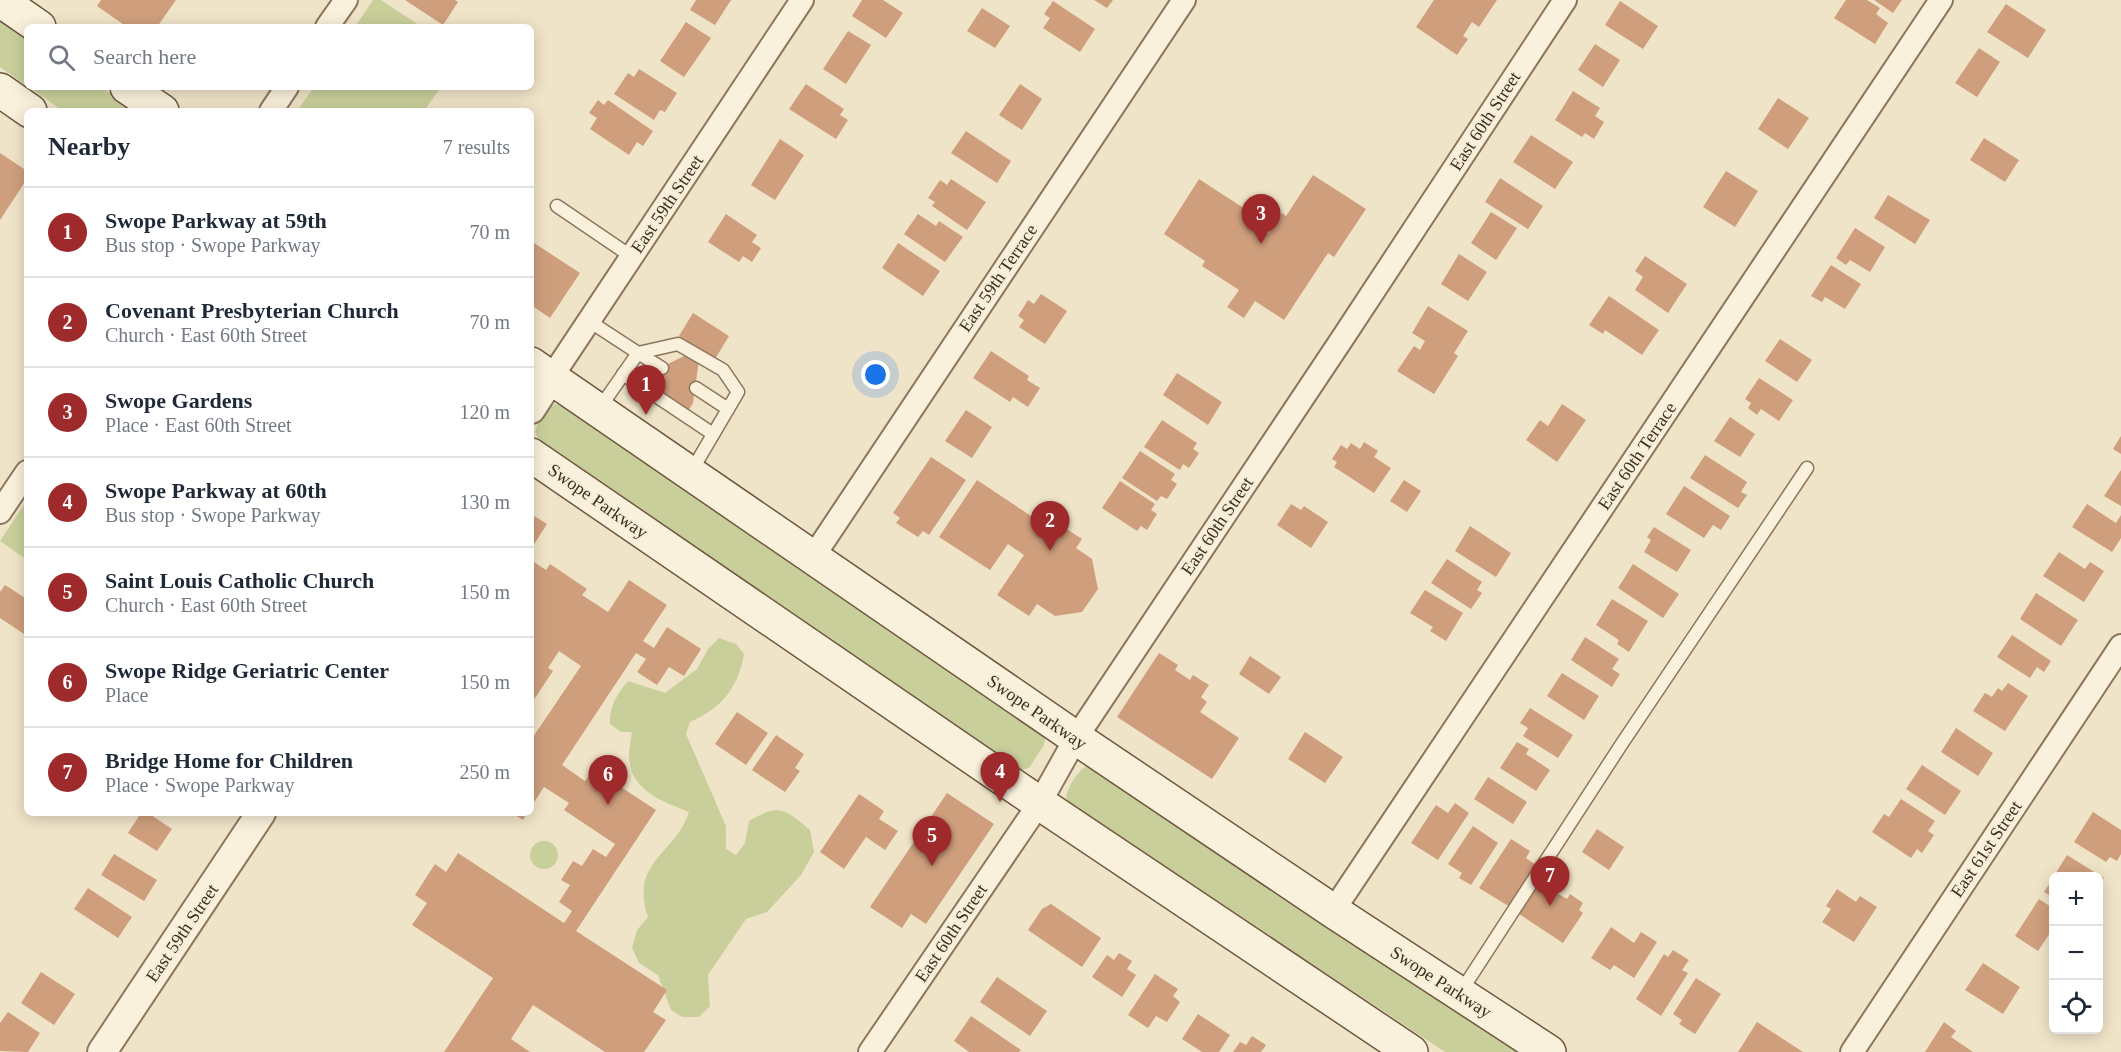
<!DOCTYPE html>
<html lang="en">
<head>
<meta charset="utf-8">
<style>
	:root { --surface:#fff; --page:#f6f6f7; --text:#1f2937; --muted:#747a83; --line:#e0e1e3; --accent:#9e2a2b }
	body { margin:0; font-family:"Times New Roman",serif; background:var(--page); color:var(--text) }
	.controls { position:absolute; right:18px; bottom:18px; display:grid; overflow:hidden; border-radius:9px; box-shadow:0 3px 15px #0003 }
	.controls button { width:54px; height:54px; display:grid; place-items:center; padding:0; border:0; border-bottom:2px solid var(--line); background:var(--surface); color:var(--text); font:30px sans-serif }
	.you { position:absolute; left:876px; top:375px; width:21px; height:21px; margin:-15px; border:4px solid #fff; border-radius:50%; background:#1a73e8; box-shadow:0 0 0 9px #1a73e833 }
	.badge { display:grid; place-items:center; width:39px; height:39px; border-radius:50%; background:var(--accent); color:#fff; font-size:20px; font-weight:700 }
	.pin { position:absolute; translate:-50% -50px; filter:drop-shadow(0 2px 3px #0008) }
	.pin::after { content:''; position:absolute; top:32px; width:21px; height:18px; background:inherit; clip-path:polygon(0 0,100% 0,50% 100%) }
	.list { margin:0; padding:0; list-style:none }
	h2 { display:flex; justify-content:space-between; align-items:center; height:78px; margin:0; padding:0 24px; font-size:26px }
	h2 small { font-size:20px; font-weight:400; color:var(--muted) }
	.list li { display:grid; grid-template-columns:39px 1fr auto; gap:18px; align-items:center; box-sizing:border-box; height:90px; padding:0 24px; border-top:2px solid var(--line) }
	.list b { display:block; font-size:22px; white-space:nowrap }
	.list p { margin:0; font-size:20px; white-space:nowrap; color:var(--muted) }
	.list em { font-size:20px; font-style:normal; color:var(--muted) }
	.icon { flex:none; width:33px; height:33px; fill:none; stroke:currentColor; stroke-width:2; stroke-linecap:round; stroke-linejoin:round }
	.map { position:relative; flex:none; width:2121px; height:1052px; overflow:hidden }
	.search { position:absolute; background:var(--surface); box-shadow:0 3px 15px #0003; left:24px; top:24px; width:510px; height:66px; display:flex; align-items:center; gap:15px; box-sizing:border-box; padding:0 21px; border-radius:9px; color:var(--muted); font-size:22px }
	.panel { position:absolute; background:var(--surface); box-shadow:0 3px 15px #0003; left:24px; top:108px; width:510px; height:708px; border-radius:9px }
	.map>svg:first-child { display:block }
</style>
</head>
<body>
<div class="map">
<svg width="2121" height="1052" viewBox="0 0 2121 1052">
	<rect width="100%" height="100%" fill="#f0e4c8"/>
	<g fill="#c9cf9b">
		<path d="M373,0h8l41,27h-67z"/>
		<path d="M0,21h4l23,16v49l-27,-19z"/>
		<path d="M29,87h72l35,24h-73z"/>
		<path d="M314,87h127l-17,24h-127z"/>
		<path d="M555,404l6,1 8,5 472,323 4,6 -1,6 -15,23 -9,2 -10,-6 -472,-326 -3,-6c3,-11 10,-23 20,-28z"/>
		<path d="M27,500v60l-27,-19z"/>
		<path d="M719,638l17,6 8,10c-6,34 -22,54 -54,68l-4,12 40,92v23l10,6 9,-12 4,-22c30,-18 36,-12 61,9l4,22 -13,23 -34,37 -21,7 -38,56 2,31 -11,11h-17l-11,-7 -13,-35 -19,-12 -7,-15 5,-18 11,-13c-19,-56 28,-63 41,-105 -28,-11 -60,-22 -60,-57 0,-7 2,-16 3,-23h-11l-11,-8c-1,-17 7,-30 18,-43l37,12 32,-24 11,-20z"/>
		<path d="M1087,766l6,1 430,285h-78l-377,-250 -2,-5c2,-10 11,-26 21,-31z"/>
		<circle cx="544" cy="855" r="14"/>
	</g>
	<g fill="#cf9f7d">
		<path d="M101,0h75l-19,27h-30l-30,-21z"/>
		<path d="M405,0h50l3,2 -15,23z"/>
		<path d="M696,0h35l-16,25 -25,-15z"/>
		<path d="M862,0h21l20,13 -17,25 -34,-22z"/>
		<path d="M1094,0h19l-6,8z"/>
		<path d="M1434,0h63l-18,27 -7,-5 -9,14 5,3 -11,16 -41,-28z"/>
		<path d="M1846,0h21l13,8 -4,6 12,9 -13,21 -41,-26z"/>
		<path d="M1874,0h28l-9,13z"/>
		<path d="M1053,1l42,28 -15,23 -37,-24 7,-10 -6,-4z"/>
		<path d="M1620,1l38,25 -15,23 -38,-24z"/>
		<path d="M2006,4l40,26 -18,28 -41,-26z"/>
		<path d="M982,8l28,18 -15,22 -28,-17z"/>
		<path d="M686,22l25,16 -27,39 -24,-16z"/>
		<path d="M848,31l23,14 -25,39 -23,-15z"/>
		<path d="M1595,44l25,16 -17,27 -25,-17z"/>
		<path d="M1979,48l21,14 -23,35 -22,-14z"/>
		<path d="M639,69l38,24 -12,19 -5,-2 -6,10 -40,-26 14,-21 6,4z"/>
		<path d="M806,84l38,25 -4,6 8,5 -12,19 -47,-30z"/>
		<path d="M1020,84l22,15 -20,31 -23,-15z"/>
		<path d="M1573,91l27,17 -5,8 9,6 -10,17 -9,-6 -3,4 -27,-17z"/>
		<path d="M1778,98l31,20 -21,31 -30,-20z"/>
		<path d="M598,100l6,5 4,-5 45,31 -10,15 -6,-4 -8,13 -39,-26 7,-11 -8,-5z"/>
		<path d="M966,131l45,30 -14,22 -46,-30z"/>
		<path d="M1531,135l42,27 -18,27 -42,-27z"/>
		<path d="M1984,138l35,22 -14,22 -35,-22z"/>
		<path d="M780,139l24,16 -29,45 -24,-15z"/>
		<path d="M0,153l27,18v8l-27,41z"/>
		<path d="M1726,171l32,20 -23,36 -32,-20z"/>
		<path d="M1313,175l53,34 -32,48 -6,-4 -44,67 -29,-19 -11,17 -17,-11 12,-17 -37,-24 3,-5 -41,-27 35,-55 46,30 -4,7 27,18 14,-21 4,3z"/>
		<path d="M1500,178l43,28 -15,23 -43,-27z"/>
		<path d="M951,179l35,23 -19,28 -35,-24 3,-4 -7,-4 12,-18 7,5z"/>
		<path d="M1888,195l42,25 -15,24 -41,-26z"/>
		<path d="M1491,212l26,16 -21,32 -25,-17z"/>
		<path d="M726,214l31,21 -5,7 9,6 -9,14 -9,-6 -4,6 -31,-20z"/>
		<path d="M918,214l18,12 3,-5 24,16 -18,25 -41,-28z"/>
		<path d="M1855,228l30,19 -15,25 -20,-12 -4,5 -10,-7z"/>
		<path d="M531,241l49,32 -30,45 -19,-13z"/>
		<path d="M898,243l42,28 -17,25 -41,-28z"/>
		<path d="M1459,254l28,18 -19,29 -27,-17z"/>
		<path d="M1645,256l42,28 -19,29 -33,-23 8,-13 -8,-6z"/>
		<path d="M1831,265l30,19 -16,25 -20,-12 -3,5 -11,-6z"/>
		<path d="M1041,294l26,17 -22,33 -26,-17 5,-7 -6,-4 10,-16 6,4z"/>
		<path d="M1609,296l50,34 -17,25 -37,-25 -2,4 -14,-9z"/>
		<path d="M1428,306l40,25 -14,22 4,3 -24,38 -37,-23 17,-25 6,4 5,-9 -13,-8z"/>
		<path d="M693,313l36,23 -14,23 -36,-23z"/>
		<path d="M1780,339l32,21 -15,22 -32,-21z"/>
		<path d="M991,351l38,25 -2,4 13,8 -12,19 -15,-10 -3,5 -37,-24z"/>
		<path d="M690,353l9,7 -6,43 -5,8 -44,-29 6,-9z"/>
		<path d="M1177,373l45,29 -14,23 -45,-30z"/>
		<path d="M1759,378l34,22 -14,21 -18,-12 -4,6 -9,-7 3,-5 -6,-4z"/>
		<path d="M1562,404l24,16 -29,42 -31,-22 14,-20 8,6z"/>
		<path d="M966,410l26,17 -20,31 -27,-17z"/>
		<path d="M1730,417l25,17 -15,23 -26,-16z"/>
		<path d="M1162,420l35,23 -4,6 6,4 -10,15 -6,-4 -3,6 -36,-23z"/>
		<path d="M2121,436v18l-8,-5z"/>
		<path d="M1364,442l14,9 -4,6 17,11 -17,25 -40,-26 3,-5 -5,-3 9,-14 6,4 4,-6 9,6z"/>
		<path d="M1140,451l35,23 -4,6 6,4 -10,15 -6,-3 -4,5 -35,-23z"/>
		<path d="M1705,455l42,27 -6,10 6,3 -9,13 -48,-30z"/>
		<path d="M931,457l35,23 -37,55 -6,-4 -5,6 -22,-14 4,-5 -7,-5z"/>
		<path d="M2121,470v36l-17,-10z"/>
		<path d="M977,480l66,44 5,-7 34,22 -6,9 16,11 6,30 -16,23 -27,4 -18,-12 -8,12 -32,-21 27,-40 -16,-11 -18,26 -51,-33z"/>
		<path d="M1404,480l17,11 -14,21 -17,-11z"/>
		<path d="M1120,481l35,23 -4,6 6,4 -10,16 -6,-4 -4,5 -35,-23z"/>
		<path d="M1684,486l46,30 -9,14 -8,-5 -9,13 -38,-24z"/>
		<path d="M1291,504l10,6 3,-4 24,16 -17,26 -34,-23z"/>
		<path d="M2087,504l29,19 5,-8v23l-9,14 -40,-25z"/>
		<path d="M531,514l16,10 -16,25z"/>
		<path d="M1470,526l41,27 -15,24 -41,-26z"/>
		<path d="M1654,527l37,23 -14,22 -33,-20 7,-12 -4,-3z"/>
		<path d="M2059,552l26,17 5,-7 14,9 -20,31 -41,-26z"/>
		<path d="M1447,559l35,23 -5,8 5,3 -11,16 -40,-26z"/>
		<path d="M531,560l15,10 4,-6 37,25 -5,6 26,17 21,-32 38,25 -24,36 11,7 13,-21 34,22 -17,27 -15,-9 -12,18 -20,-13 9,-13 -10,-6 -74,112 23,16 8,-12 63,41 -80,121 91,59 -14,22 13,8 -22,32h-39l-72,-47 -22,34 19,13h-86l49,-74 -81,-53 15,-22 -12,-8 20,-31 11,8 12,-19 106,70 8,-12 -13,-9 11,-17 -9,-5 12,-19 9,5 11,-17 13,8 9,-13 -51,-34 5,-7 -25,-16 -13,20v-67l50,-74 -22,-15 -11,17 5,3 -22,33z"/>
		<path d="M1633,564l46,30 -16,24 -45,-30z"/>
		<path d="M5,585l22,14v37l-27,-18v-26z"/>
		<path d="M1425,590l38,23 -17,28 -16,-10 3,-4 -23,-14z"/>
		<path d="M2036,593l42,27 -17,26 -41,-27z"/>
		<path d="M1612,599l36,22 -19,31 -12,-8 2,-4 -23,-15z"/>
		<path d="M2012,635l39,26 -7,11 -7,-5 -7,11 -33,-21z"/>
		<path d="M1585,637l34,22 -7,10 8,5 -8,13 -41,-27z"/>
		<path d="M1159,653l19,12 -3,5 15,10 3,-5 16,10 -8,12 6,5 -7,10 39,26 -27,41 -95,-62z"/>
		<path d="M1250,656l31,21 -12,17 -30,-20z"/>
		<path d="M1562,673l37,23 -15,24 -37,-24z"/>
		<path d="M2008,683l20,13 -23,35 -32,-20 12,-18 7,4 6,-9 4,3z"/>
		<path d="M1530,708l43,27 -15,23 -35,-22 5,-8 -8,-5z"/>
		<path d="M737,712l31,21 -22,32 -31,-21z"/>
		<path d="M1956,728l37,25 -15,23 -37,-24z"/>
		<path d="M1305,732l38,25 -18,26 -37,-24z"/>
		<path d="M776,735l28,19 -9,14 5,3 -15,21 -33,-22z"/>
		<path d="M1517,742l12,7 -3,5 24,16 -14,21 -36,-23z"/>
		<path d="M1922,765l39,26 -16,24 -39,-26z"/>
		<path d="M1488,777l39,25 -14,22 -39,-25z"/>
		<path d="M947,793l47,31 -68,100 -15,-10 -9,14 -32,-21z"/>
		<path d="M859,794l25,17 -5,8 19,12 -13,19 -19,-13 -22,32 -24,-17z"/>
		<path d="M1901,799l34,22 -7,10 6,4 -12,18 -5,-4 -6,9 -39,-26 12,-18 5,3z"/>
		<path d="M1455,803l14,10 -31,47 -27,-17 25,-38 12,8z"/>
		<path d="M2093,812l28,18v24l-4,7 -7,-4 -4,5 -32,-20z"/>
		<path d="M141,813h7l24,16 -15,22 -29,-18z"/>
		<path d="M512,813h15l-4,7z"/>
		<path d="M1473,826l25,17 -27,42 -12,-7 3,-5 -14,-9z"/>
		<path d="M1597,829l27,18 -15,23 -27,-18z"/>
		<path d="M1511,839l19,12 -4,7 10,7 -26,42 -31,-19z"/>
		<path d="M114,854l43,26 -13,21 -43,-26z"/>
		<path d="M2067,855l37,23 -6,9v-11h-44z"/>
		<path d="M1542,872l20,14 -5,7 10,6 3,-5 13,9 -4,7 4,3 -20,30 -47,-31z"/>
		<path d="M2054,877v21l-10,-6z"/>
		<path d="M88,888l44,29 -14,21 -44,-29z"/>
		<path d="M1837,889l19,13 4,-6 17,11 -23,35 -32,-20 9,-13 -5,-3z"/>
		<path d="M2039,899l15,10v18l-16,24 -23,-15z"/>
		<path d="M1051,904l50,34 -19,29 -54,-37 14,-21z"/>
		<path d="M1611,927l23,16 7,-11 16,10 -23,36 -20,-13 -4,5 -19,-12z"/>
		<path d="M1673,950l16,10 -7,10 6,3 -27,43 -25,-17 28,-45 4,3z"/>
		<path d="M1119,953l13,8 -5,8 9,6 -14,22 -30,-20 15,-22 7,5z"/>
		<path d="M1983,963l37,24 -17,27 -38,-24z"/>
		<path d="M41,972l34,22 -21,31 -33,-22z"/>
		<path d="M1155,974l23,15 -5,7 7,6 -13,20 -11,-6 -8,12 -20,-13z"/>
		<path d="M997,977l50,34 -17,25 -50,-34z"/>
		<path d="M1696,978l25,16 -26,40 -16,-10 3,-4 -9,-6z"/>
		<path d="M8,1012l32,21 -12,19 -28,-1v-28z"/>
		<path d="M1198,1014l32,21 -11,17h-17l-20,-13z"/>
		<path d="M971,1016l50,34 -2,2h-50l-15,-11z"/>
		<path d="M1757,1022l46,30h-65z"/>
		<path d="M1944,1022l12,9 -5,6 22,15h-48z"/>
		<path d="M1252,1036l14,9 -5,7h-28l7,-10 6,3z"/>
	</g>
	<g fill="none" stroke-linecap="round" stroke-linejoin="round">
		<defs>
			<g id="service">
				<path d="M557,206l75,51"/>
				<path d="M589,321l49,32 40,-9 45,26 15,22 -47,80"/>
				<path d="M623,374l90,60"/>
				<path d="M696,388l32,21"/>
				<path d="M599,409l39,-56 24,15"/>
				<path d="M1460,993l161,-248 186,-277"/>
			</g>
			<g id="minor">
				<path d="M327,27l19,-27"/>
				<path d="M271,111l16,-24"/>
				<path d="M551,378l251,-378"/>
				<path d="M0,512l27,-40"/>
				<path d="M813,557l371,-557"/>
				<path d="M1333,911l608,-911"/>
				<path d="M870,1052l169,-248 37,-66 268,-402 221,-336"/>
				<path d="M1852,1052l269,-406"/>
			</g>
			<g id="tertiary">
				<path d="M531,409l20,-31"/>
				<path d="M102,1052l159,-239"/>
			</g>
			<g id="secondary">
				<path d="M0,0l39,27"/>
				<path d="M127,87l35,24"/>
				<path d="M0,90l30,21"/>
				<path d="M531,364l545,374 257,173 216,141"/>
				<path d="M531,455l486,333 394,264"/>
			</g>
		</defs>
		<use href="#service" stroke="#8d765c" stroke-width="15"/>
		<use href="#minor" stroke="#8d765c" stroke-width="26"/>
		<use href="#tertiary" stroke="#8d765c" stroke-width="32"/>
		<use href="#secondary" stroke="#6f573f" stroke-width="36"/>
		<use href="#service" stroke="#faf1dc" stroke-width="12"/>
		<use href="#minor" stroke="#faf1dc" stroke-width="22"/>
		<use href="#tertiary" stroke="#faf1dc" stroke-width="28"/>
		<use href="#secondary" stroke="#faf1dc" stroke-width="33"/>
	</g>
	<g text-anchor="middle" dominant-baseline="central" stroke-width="5" stroke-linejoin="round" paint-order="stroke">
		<g font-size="18" fill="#3d2e20" stroke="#f7eed8">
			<text transform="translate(1485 121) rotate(-57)">East 60th Street</text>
			<text transform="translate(667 204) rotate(-56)">East 59th Street</text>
			<text transform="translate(998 278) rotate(-56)">East 59th Terrace</text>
			<text transform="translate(1637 456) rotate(-56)">East 60th Terrace</text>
			<text transform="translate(598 501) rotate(35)">Swope Parkway</text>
			<text transform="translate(1217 526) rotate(-56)">East 60th Street</text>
			<text transform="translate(1037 712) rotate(35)">Swope Parkway</text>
			<text transform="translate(1986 849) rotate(-56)">East 61st Street</text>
			<text transform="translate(182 933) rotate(-56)">East 59th Street</text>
			<text transform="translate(951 933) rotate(-56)">East 60th Street</text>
			<text transform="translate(1441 982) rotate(33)">Swope Parkway</text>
		</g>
	</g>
</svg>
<div class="controls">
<button>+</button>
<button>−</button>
<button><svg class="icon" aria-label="locate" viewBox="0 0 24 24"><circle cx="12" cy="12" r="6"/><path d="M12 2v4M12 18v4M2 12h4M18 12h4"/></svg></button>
</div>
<div class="you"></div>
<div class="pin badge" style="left:646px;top:415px">1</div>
<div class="pin badge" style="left:1050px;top:551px">2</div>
<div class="pin badge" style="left:1261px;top:244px">3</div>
<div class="pin badge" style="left:1000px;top:802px">4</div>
<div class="pin badge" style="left:932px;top:866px">5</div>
<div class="pin badge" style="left:608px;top:805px">6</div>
<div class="pin badge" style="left:1550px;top:906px">7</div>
<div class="search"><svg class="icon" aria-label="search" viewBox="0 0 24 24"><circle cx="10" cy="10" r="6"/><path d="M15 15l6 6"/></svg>Search here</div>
<section class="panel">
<h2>Nearby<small>7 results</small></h2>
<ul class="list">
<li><span class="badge">1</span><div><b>Swope Parkway at 59th</b><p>Bus stop · Swope Parkway</p></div><em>70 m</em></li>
<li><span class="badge">2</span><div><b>Covenant Presbyterian Church</b><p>Church · East 60th Street</p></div><em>70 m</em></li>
<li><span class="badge">3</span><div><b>Swope Gardens</b><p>Place · East 60th Street</p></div><em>120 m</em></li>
<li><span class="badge">4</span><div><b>Swope Parkway at 60th</b><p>Bus stop · Swope Parkway</p></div><em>130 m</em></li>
<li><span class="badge">5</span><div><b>Saint Louis Catholic Church</b><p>Church · East 60th Street</p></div><em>150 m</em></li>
<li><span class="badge">6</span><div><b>Swope Ridge Geriatric Center</b><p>Place</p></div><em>150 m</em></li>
<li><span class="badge">7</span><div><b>Bridge Home for Children</b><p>Place · Swope Parkway</p></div><em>250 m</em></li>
</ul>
</section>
</div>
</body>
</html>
